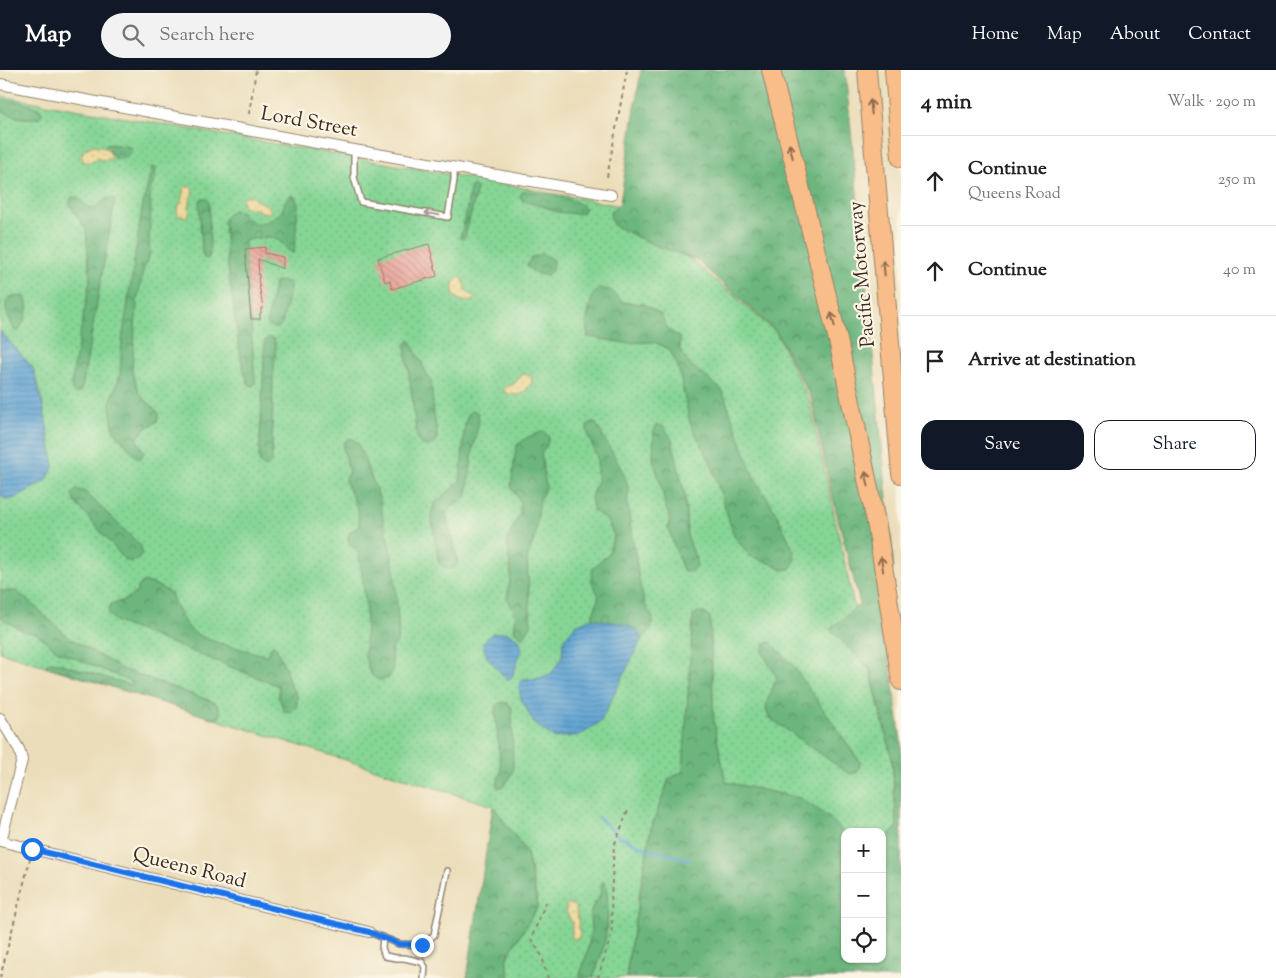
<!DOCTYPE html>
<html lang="en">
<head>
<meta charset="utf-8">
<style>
	:root { --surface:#fff; --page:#f2f2f2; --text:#202124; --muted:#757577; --line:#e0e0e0; --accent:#111827 }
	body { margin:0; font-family:"Sorts Mill Goudy",serif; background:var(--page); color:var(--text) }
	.controls { position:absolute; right:15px; bottom:15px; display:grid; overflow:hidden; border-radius:10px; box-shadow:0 1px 4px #0004 }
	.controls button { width:45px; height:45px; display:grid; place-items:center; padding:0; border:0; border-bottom:1px solid var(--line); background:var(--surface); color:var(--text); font:25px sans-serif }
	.stop { position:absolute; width:15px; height:15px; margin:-11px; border:4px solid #1a73e8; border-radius:50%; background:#fff }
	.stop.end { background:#1a73e8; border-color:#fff; box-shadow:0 1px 5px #0008 }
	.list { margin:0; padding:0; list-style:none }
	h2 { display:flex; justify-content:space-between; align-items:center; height:65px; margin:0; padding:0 20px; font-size:21px }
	h2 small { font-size:16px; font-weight:400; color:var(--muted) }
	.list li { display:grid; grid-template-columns:32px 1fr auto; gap:15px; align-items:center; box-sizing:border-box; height:90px; padding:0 20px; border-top:1px solid var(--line) }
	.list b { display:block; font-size:19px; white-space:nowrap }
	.list p { margin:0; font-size:16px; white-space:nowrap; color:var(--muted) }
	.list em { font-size:16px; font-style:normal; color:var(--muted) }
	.actions { display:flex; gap:10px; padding:15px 20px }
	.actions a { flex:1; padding:11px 0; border:1px solid var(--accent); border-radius:15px; text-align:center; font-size:18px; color:var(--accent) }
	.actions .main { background:var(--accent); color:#fff }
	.icon { flex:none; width:28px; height:28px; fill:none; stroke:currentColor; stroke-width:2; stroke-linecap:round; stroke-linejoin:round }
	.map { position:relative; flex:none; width:901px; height:908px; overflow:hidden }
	header { display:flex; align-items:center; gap:30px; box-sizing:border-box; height:70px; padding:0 25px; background:var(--accent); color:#fff }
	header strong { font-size:24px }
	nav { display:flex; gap:28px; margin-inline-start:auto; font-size:18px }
	.search { width:350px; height:45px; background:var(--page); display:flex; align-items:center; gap:12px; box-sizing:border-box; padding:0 18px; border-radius:28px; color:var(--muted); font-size:19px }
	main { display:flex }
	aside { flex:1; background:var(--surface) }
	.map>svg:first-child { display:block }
</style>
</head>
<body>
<header>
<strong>Map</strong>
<div class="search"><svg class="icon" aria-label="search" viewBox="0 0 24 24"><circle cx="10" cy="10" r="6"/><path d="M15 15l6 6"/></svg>Search here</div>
<nav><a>Home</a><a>Map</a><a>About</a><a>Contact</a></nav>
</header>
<main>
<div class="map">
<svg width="901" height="908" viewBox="0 0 901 908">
	<defs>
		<pattern id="grass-dots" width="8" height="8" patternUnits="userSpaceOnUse" patternTransform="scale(1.25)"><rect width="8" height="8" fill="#85d595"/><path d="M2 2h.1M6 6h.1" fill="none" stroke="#74b780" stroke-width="1.8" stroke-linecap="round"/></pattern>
		<pattern id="forest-crowns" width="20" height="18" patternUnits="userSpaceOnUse" patternTransform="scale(1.25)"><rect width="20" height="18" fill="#6cb67e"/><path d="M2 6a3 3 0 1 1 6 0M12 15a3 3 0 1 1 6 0" fill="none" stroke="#5a9467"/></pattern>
		<pattern id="sand-dots" width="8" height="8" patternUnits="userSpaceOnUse" patternTransform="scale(1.25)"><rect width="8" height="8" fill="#eeda9e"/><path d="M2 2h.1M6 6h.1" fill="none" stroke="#cdbb88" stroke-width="1.8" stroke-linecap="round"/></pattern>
		<pattern id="water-rules" width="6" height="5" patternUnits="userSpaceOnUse" patternTransform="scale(1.25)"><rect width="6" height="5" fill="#5ea3d3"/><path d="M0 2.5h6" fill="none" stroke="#4f85ab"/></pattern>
		<pattern id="building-back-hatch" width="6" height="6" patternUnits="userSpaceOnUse" patternTransform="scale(1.25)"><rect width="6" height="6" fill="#e8a59c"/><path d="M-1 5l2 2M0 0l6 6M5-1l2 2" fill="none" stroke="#bd877f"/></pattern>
	</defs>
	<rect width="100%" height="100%" fill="#fcf5e5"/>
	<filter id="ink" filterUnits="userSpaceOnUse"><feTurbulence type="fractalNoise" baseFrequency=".02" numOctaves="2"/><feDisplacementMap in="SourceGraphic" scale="10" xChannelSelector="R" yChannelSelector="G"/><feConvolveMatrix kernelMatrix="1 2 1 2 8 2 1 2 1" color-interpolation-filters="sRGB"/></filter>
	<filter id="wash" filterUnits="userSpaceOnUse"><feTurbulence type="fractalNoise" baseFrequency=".0096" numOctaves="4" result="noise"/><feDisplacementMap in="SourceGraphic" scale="20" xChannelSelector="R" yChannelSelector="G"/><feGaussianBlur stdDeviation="1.12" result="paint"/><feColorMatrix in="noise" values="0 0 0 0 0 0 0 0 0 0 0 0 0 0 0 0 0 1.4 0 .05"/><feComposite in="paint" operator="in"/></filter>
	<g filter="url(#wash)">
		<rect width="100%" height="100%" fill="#ebddb9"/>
		<path fill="url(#grass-dots)" stroke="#60805a" d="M0,26l465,81 156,29 73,56 82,70 33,68 49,223 34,136 5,69 -15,13v-9h-37v1l-14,-14 -162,-40 -18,50 -22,126 -3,23h-116l-4,-19 32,-53 -11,-53 -34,-47 -493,-154z"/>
		<g fill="url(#forest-crowns)" stroke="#54704e">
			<path d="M641,0h204l49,498 -17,3 24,171v236h-275l3,-23 22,-126 18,-50 14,-8 10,-156 5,-3 6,1 6,4 4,106 12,59 74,16 31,21 14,14v126h37v-117l15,-14 -5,-69 -21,-89 -41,-41 30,-25 -29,-113 -20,-93 -35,-67 -80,-71 -46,-17 -37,-18 -2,-6 -1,-7 10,-9z"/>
			<path d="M4,30c13,1 25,3 37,10l1,4 -3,4c-13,2 -28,-1 -39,-9v-8z"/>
			<path d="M106,74l20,2 6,2c-2,6 -3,8 -8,10 -9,4 -9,0 -14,-6 -1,-2 -5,-4 -6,-5z"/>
			<path d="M153,96l3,3 -1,10 -4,9 -1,10 1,13 -2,25 1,17 -7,18 -6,30 -5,70 7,22 20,20c-1,13 -6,9 -14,16 -3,2 -6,7 -8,11l7,12 -3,6h-4l-24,-29 -3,-26 10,-27 2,-35 20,-132 10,-42z"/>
			<path d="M472,116h3l2,3 -12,48 -3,2 -2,-1 6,-24 4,-25z"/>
			<path d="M524,121c16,2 51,6 61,17l-3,5 -6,1 -19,-2 -14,-6 -14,-3 -7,-3 -2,-5z"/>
			<path d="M291,125l4,2 3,7 -4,49c-9,-2 -9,-8 -16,-13 -7,-4 -26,-2 -33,1l10,139v4l-2,2 -5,-2 -7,-25 -14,-98 -3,-41 3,-5 6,-5 8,1c8,12 18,16 30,8 3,-2 8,-4 10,-7 4,-7 3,-13 10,-17z"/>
			<path d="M72,127h6l9,10 7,1 13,-9 5,-1 3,2 -33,188 -3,5h-4l-3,-3 -1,-6 19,-104 -4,-50 -17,-27z"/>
			<path d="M202,128c4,0 6,1 7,6l1,51 -2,4 -4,-1 -2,-5 -3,-51z"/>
			<path d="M541,184l7,2 5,4 -1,10 -5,5c-9,0 -15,-2 -20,-10l4,-7z"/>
			<path d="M280,211l9,1 1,3v3l-8,36c-4,6 -11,5 -15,-1l6,-34 3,-7z"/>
			<path d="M600,218l12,3 11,11 21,2 16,10 8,15 12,9v12l9,14 33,26 31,85 23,38 18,38 1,10 -5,8 -8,1 -7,-5 -25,-9 -16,-20 -23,-73 -21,-40 -12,-57 -9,-17 -15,-7 -28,1 -38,-6 -2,-13 6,-28z"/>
			<path d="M24,226c8,10 0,27 -6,36l-4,-2 -8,-20v-8l4,-5z"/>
			<path d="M269,268l5,1 2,7 -3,35 -1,79c-2,5 -4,6 -9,7l-3,-4 -1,-6 6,-116z"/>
			<path d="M410,270l21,42 3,33 3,19 -1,8 -7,4 -8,-1 -4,-6 -8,-66 -3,-18 -1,-10 2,-3z"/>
			<path d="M473,340l5,3 1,7 -6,30 -5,38 -2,9 -6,5 -8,4 -6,8 12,48 -4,6 -9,1 -6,-6 -8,-48 3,-11 26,-23 5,-58 4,-10z"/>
			<path d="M591,352h4l28,50 6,17 -2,13 13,83 5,20 8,13 -2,12 -10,10 -3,-9 -31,-10 -15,-3 7,-22 -8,-16 2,-12 7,-7 8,-6 6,-20 -8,-15 -13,-10 -2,-13 6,-15v-24l-10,-27v-5z"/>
			<path d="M656,355l7,1 9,13 13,57 2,39 8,22 2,9 -7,6 -7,-2 -15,-42 2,-10 -4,-9 -4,-19 -9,-32 1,-26z"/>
			<path d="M544,361l5,6 -2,8 -6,8 5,34 -6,12 -5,38 -8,22 4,67 -8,12 -9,-7 2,-15 -9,-19 4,-22 -4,-35 13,-27v-12l-9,-14 4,-31 2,-11 11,-8z"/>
			<path d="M350,368l8,5 22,57 1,9 13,58 5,65 -2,10 -6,8 2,18 -4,10 -11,2 -8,-6 -5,-17 1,-51 -7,-52 -11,-12 1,-9 10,-7 -1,-16 -13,-30 4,-9 -6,-24 2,-6z"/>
			<path d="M76,420l8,1 57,55 1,8 -5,6 -6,2 -6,-2 -50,-58 -3,-8z"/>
			<path d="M143,512l11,2 17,9c3,11 12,29 20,37 11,11 56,20 73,25h3l5,-10 3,1 10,21 5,18 7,10v9l-2,4 -4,4 -7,-1 -5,-13v-12l-162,-64 -9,-8 3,-10 14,-4 11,-7 2,-6z"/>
			<path d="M0,519l3,2h14l53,47 52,31 94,34 4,7v7l-5,2 -167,-52 -2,-2 4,-3 8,1 72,22 2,-1v-1l-5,-3 -69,-29 -22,-18 -11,-1 -21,-12 -4,-5z"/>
			<path d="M770,572l22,22 68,98 -1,6 -2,5 -7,1 -5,-3 -75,-53c-10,-13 3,-27 7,-41l-15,-25 2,-7z"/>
			<path d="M503,632l5,1 4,5 1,62c-3,8 -5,13 -12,17h-3l-1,-2 4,-15 -6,-59 1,-6z"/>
			<path d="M493,736l34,47 11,53 -32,53 4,19h-43z"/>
			<path d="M603,812h2c5,19 3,47 -2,66 -2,10 -7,20 -10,30h-14l9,-28 3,-20 -1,-15 2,-7 7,-10 2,-7v-8z"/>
		</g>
		<g fill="url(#sand-dots)" stroke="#94825e">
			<path d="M94,75c9,1 15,3 18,12l-4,3 -12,-1 -6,3h-6l-3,-7 4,-6z"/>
			<path d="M186,116l5,1 2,4 -3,10 -1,13 -4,3 -7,-2 -1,-5 4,-8 3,-14z"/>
			<path d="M246,125l6,1 3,4 14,6 2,4 -3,3 -7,-1 -7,-4 -4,1 -7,-3 -1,-7z"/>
			<path d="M459,207l3,1 2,3 1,9 9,7v3c-7,3 -13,1 -19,-3 -3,-7 -4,-16 4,-20z"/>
			<path d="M524,304l7,2 1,6 -9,12 -10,1 -7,-2 -2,-4 3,-3c9,0 10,-7 17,-12z"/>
			<path d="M568,834l5,1 3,3c0,10 6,20 3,30l-3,1 -4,-1c-1,-6 1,-12 -1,-17 -3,-7 -6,-8 -5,-16z"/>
		</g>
		<g fill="url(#water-rules)" stroke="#4c6678">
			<path d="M0,261l33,37 10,37 11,60 -7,15 -32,18 -7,2 -6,-3 -2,-6z"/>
			<path d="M592,548l35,7 11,6 3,9 -40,81 -20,14 -27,3 -20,-15 -13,-24 -2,-11 2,-9h16l15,-6 10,-16 1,-16 13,-16z"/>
			<path d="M506,562l13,7 3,10 -10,28 -5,3 -20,-23 -5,-14 11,-10z"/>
		</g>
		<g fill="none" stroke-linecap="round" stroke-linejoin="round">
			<path stroke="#5ea3d3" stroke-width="2.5" d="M598,747l21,19 28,13 43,11"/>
		</g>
		<g id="blocks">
			<g fill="url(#building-back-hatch)">
				<path d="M429,174l8,32 -45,13 -2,-9 -5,2 -7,-24z"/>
				<path d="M265,177v6l18,4v12l-25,-10 1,19h-1l5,30h-2v5h-1v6h-9l-6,-70z"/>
			</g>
		</g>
	</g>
	<g filter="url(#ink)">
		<use href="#blocks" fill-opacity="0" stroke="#93846c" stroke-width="1"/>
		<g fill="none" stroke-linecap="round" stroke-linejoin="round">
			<defs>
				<g id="service">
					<path d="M354,80v27l7,25 87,15 6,-37v-12"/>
					<path d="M369,862l30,12 23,1 12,-10 13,-64"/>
					<path d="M383,867l-1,11 3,8 11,2h8l18,4 3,5 -1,11"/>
				</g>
				<g id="minor">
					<path d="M0,14l354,66 257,45"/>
					<path d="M0,648l19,31 3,11 -21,81"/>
					<path d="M0,771l369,91"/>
				</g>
				<g id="motorway">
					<path d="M771,0l67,270 39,187 24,154"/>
					<path d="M867,0l34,404"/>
					<path d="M894,0l7,88"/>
				</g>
			</defs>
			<use href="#service" stroke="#93846c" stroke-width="8"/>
			<use href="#minor" stroke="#93846c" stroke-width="12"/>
			<use href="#motorway" stroke="#93846c" stroke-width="20"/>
			<g stroke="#93846c" stroke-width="2" stroke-dasharray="4 4" stroke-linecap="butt">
				<path d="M249,44l7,-44"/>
				<path d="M607,107l20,-107"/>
				<path d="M546,832l-15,37 11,17 4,17 2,5"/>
				<path d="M0,908l30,-119"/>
				<path d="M598,908l12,-39 2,-12 -1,-29 3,-52 14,-36"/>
			</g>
			<use href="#service" stroke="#fff" stroke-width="5"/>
			<use href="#minor" stroke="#fff" stroke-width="10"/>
			<use href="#motorway" stroke="#f8bd89" stroke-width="18"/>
		</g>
		<defs><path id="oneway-shaft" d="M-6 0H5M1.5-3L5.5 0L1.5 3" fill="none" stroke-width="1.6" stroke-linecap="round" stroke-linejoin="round" transform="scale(1.25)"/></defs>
		<g stroke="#906c4e">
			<use href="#oneway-shaft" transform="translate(871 37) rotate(-95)"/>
			<use href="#oneway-shaft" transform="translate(791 81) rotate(-104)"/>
			<use href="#oneway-shaft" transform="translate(884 198) rotate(-95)"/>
			<use href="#oneway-shaft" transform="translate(833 250) rotate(-104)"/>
			<use href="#oneway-shaft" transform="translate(867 409) rotate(-102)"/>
			<use href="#oneway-shaft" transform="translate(882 494) rotate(-99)"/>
		</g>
		<use stroke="#a79f9a" href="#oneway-shaft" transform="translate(432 144) rotate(-170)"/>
	</g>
	<g fill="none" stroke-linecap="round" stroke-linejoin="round" filter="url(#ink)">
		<path stroke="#1a73e8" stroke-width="6" d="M32,779l337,83 30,12 23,1"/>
	</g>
	<g text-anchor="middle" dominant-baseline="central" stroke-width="4.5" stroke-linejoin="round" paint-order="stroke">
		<g font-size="20" fill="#3b2a1e" stroke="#fcf5e5">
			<text transform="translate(309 53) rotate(10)">Lord Street</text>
			<text transform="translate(863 204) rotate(-95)">Pacific Motorway</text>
			<text transform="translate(189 799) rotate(14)">Queens Road</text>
		</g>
	</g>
</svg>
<div class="controls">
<button>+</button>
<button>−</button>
<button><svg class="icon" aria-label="locate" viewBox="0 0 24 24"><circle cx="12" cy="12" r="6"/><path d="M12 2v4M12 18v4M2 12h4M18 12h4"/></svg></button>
</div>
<div class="stop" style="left:32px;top:779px"></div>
<div class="stop end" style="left:422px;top:875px"></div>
</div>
<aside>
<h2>4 min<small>Walk · 290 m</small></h2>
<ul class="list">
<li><svg class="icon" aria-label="ahead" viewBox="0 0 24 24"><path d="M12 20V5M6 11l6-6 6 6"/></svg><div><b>Continue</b><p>Queens Road</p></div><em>250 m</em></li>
<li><svg class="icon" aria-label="ahead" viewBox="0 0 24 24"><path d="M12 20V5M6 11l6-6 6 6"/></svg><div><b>Continue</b></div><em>40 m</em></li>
<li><svg class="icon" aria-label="arrive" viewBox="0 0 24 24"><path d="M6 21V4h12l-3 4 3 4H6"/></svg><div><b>Arrive at destination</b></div></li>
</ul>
<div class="actions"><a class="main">Save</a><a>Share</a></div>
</aside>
</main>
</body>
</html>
